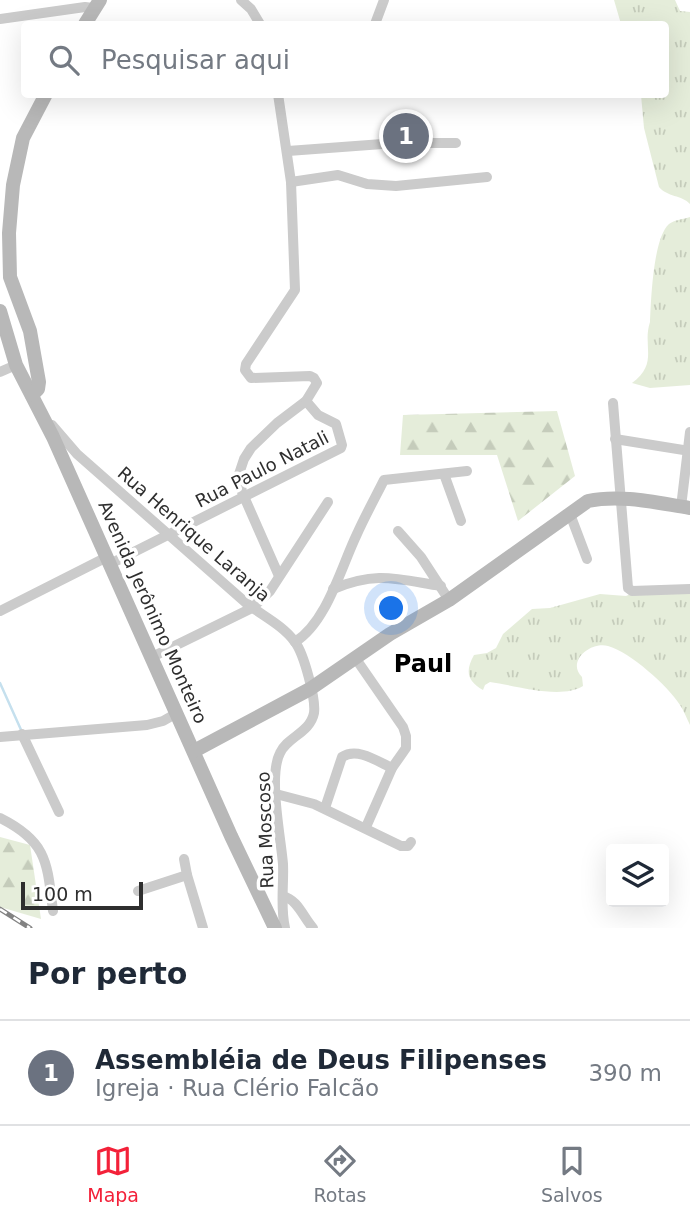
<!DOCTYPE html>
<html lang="pt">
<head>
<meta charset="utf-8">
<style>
	:root { --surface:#fff; --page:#f6f6f7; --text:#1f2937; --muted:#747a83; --line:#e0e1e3; --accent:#f32139 }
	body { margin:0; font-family:"DejaVu Sans",sans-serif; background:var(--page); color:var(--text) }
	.controls { position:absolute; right:21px; bottom:21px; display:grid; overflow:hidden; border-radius:7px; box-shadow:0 7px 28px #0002 }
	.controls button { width:63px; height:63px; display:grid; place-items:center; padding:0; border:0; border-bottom:2px solid var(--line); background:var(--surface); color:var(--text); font:35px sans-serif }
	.scale { position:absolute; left:21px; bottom:18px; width:122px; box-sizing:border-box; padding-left:7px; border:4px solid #2e2e2e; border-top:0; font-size:19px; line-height:24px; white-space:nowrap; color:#2e2e2e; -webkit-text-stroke:5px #fff; paint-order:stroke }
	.you { position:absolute; left:392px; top:609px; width:24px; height:24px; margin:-18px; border:5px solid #fff; border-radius:50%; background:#1a73e8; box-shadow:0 0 0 10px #1a73e833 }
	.badge { display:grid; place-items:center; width:46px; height:46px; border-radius:50%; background:var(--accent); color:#fff; font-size:23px; font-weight:700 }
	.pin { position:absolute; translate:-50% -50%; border:4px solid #fff; box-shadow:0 2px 7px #0006 }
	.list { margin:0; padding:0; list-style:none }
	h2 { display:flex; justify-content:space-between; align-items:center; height:91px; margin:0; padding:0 28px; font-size:30px }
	h2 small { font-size:23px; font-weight:400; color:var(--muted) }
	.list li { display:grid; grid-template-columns:46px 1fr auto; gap:21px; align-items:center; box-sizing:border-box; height:105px; padding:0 28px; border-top:2px solid var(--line) }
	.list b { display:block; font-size:26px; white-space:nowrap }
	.list p { margin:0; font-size:23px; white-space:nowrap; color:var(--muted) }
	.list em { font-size:23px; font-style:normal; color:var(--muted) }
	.icon { flex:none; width:38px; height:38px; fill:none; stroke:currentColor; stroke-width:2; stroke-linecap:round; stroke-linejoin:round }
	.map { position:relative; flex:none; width:690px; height:928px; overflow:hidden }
	.search { position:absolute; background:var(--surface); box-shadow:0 7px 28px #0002; left:21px; right:21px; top:21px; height:77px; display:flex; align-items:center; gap:18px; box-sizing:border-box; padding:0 24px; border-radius:7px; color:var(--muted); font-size:26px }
	.sheet { height:196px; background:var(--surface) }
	nav { display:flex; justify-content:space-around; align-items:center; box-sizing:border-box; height:98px; border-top:2px solid var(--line); background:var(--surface); font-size:19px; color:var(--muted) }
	nav a { display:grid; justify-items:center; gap:4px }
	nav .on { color:var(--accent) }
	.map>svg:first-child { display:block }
</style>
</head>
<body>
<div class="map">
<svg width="690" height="928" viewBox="0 0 690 928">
	<defs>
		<pattern id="grass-tufts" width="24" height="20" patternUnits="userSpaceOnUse" patternTransform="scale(1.75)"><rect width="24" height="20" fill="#e5edda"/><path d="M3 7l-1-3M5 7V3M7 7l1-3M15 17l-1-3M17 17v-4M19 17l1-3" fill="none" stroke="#c5ccbb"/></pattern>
		<pattern id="forest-firs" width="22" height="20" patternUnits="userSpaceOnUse" patternTransform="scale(1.75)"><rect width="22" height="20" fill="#e5edda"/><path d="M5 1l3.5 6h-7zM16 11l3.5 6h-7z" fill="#c5ccbb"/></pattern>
	</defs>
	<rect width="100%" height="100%" fill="#fff"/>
	<g fill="url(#grass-tufts)">
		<path d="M614,0h61l5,11 10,1v192c-8,-9 -23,-7 -31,-17l-15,-59 -3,-33 25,-1v-70h-45z"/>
		<path d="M690,217v168l-40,3 -18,-5c27,-20 10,-37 18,-61 1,-21 3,-84 19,-98 5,-4 15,-5 21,-7z"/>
		<path d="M690,586v139c-3,-6 -6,-14 -10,-20 -12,-19 -50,-53 -72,-59 -17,-5 -42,15 -26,31l1,9c-22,14 -69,-1 -93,-4l-5,3 -2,5c-16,-9 -18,-19 -9,-35l13,-2 9,-5 7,-14 29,-25 18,-1 50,-14 26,2 9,-4z"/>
	</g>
	<g fill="url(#forest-firs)">
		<path d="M557,411l18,65 -57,45 -21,-66h-97l3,-40z"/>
		<path d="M0,837l30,8 11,74 -41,-12z"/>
	</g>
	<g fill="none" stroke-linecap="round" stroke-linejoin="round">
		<path stroke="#c5e0ee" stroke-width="2.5" d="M0,683l22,49"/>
		<g stroke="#cbcbcb" stroke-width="10">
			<path d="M241,0l10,9 9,15"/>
			<path d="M0,19l85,-12 8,1"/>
			<path d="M375,24l9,-24"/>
			<path d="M278,94l13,88 4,108 -49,74 -1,6 6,8 59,-2 4,2 3,5 -11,18 -29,22 -26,25 -7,11 -5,15 3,18 37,84"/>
			<path d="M288,151l108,-8h60"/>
			<path d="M291,182l47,-7 29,9 29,2 91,-9"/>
			<path d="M0,372l16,-7"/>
			<path d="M613,403l15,185 4,3 58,-2"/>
			<path d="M52,425l25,29c56,49 112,98 168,148 16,13 38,23 50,40 9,12 21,57 19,71 -4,20 -27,24 -34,40 -12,23 1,85 3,111 1,21 -3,43 2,64"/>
			<path d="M615,439l75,12"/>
			<path d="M444,474l17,47"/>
			<path d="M681,507l9,-75"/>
			<path d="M570,514l17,45"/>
			<path d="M398,531l23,26 28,43"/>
			<path d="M110,564l231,-116 1,-3 -6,-21 -18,-9 -12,-14"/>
			<path d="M333,589c44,-18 63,-10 108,-3"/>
			<path d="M0,611l107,-54"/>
			<path d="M295,642c32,-20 46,-75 62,-108 8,-18 18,-36 27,-54l83,-9"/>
			<path d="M152,657l100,-49 18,-17 58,-89"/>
			<path d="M356,659l47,68 3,9v12l-14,20 -26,59"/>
			<path d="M22,734l37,78"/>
			<path d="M0,737l147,-12 16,-4 14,-8"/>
			<path d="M276,794l38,10 87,42h7l3,-4"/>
			<path d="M325,808l17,-51c15,-10 35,4 50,11"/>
			<path d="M0,818c48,24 47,45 53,93"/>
			<path d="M187,875l16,53"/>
			<path d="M138,891l49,-16 -3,-16"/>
			<path d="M283,896c15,4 20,21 30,32"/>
		</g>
		<g stroke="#b8b8b8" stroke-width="14">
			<path d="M85,24l15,-24"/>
			<path d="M0,311l16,54 37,72 178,399 44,92"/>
			<path d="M32,395l6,-6 1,-7 -9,-51 -20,-54 -1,-44 4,-48 10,-47 23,-44"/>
			<path d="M194,751l116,-62 80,-55 59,-34 139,-99c33,-7 69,2 102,7"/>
		</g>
		<defs>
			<path id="rail" d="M0,909l30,19"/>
		</defs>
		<use href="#rail" stroke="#838383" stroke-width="5"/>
		<use href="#rail" stroke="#fff" stroke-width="2.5" stroke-dasharray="8" stroke-linecap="butt"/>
	</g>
	<g text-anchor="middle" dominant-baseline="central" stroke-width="7" stroke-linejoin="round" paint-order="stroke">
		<g font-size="18" fill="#2e2e2e" stroke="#fff">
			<text transform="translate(262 469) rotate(-27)">Rua Paulo Natali</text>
			<text transform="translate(194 534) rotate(41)">Rua Henrique Laranja</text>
			<text transform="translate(153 612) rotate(66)">Avenida Jerônimo Monteiro</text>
			<text transform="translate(265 830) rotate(-92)">Rua Moscoso</text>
		</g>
		<g font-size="24" font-weight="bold" fill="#000" stroke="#fff">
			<text x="423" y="664">Paul</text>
		</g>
	</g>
</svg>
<div class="controls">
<button><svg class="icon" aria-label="layers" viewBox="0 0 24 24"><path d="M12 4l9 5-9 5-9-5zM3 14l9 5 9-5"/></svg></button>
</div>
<div class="scale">100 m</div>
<div class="you"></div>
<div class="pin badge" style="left:406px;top:136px;background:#6b7280">1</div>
<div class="search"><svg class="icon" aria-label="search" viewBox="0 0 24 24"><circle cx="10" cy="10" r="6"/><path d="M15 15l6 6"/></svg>Pesquisar aqui</div>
</div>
<section class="sheet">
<h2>Por perto<small></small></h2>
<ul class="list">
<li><span class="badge" style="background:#6b7280">1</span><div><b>Assembléia de Deus Filipenses</b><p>Igreja · Rua Clério Falcão</p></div><em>390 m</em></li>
</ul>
</section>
<nav>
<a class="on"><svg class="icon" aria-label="map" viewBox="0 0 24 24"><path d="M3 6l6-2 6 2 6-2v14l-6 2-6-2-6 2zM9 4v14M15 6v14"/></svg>Mapa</a>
<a><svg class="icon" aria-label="directions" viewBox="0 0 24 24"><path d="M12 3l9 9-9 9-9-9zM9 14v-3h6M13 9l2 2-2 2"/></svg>Rotas</a>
<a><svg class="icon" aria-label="saved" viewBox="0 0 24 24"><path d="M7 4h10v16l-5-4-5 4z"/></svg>Salvos</a>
</nav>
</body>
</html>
